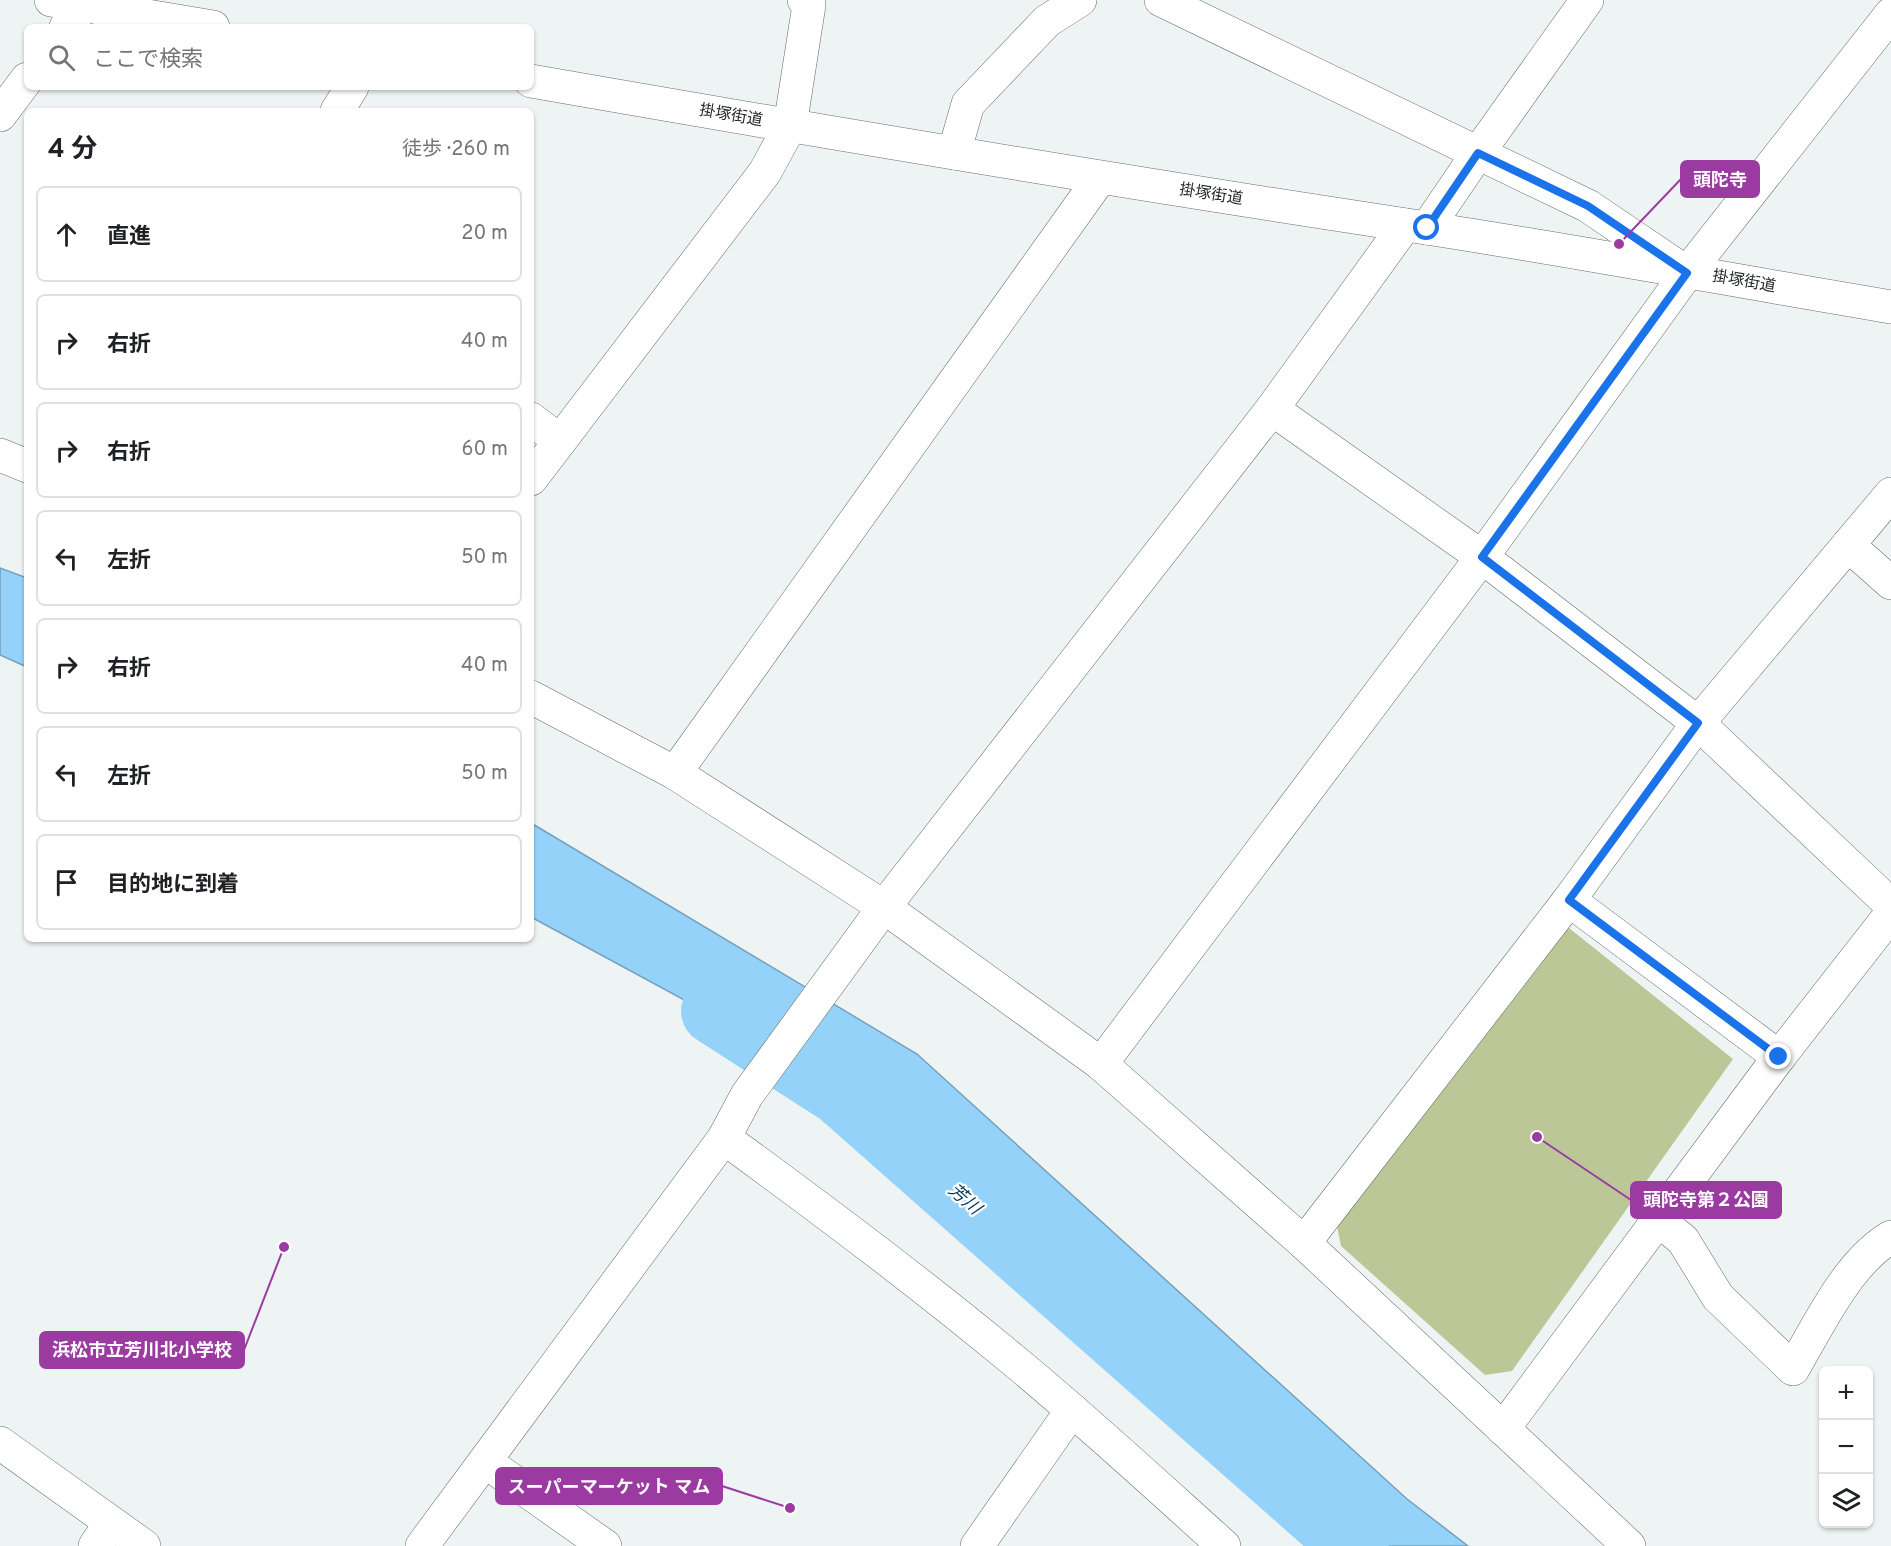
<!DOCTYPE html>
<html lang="ja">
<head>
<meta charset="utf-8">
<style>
	:root { --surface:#fff; --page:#f6f6f6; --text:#202124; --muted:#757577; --line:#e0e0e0 }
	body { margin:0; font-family:Overpass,"Noto Sans JP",sans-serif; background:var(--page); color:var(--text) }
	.controls { position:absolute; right:18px; bottom:18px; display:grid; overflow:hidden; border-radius:9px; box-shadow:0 2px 4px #0004 }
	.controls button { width:54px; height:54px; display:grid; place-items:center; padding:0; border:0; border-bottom:2px solid var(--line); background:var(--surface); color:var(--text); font:30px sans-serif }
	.stop { position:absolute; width:18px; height:18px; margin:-14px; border:4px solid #1a73e8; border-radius:50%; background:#fff }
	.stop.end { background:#1a73e8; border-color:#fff; box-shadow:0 2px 6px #0008 }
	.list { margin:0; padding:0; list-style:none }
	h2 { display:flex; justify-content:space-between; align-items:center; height:78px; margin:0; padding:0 24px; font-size:26px }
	h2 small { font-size:20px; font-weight:400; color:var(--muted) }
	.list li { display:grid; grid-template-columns:39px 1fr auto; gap:18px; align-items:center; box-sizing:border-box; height:96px; margin:0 12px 12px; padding:0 12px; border:2px solid var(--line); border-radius:9px }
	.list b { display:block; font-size:22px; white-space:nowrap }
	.list em { font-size:20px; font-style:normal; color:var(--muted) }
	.icon { flex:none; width:33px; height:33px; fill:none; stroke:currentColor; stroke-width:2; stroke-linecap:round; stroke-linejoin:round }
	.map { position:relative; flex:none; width:1891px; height:1546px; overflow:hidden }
	.search { position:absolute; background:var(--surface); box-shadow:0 2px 4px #0004; left:24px; top:24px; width:510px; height:66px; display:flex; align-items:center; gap:15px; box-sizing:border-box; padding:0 21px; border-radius:9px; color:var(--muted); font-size:22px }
	.panel { position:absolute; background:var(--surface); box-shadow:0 2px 4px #0004; left:24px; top:108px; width:510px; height:834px; border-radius:9px }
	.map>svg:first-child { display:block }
</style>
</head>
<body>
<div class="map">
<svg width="1891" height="1546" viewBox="0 0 1891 1546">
	<rect width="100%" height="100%" fill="#eef4f3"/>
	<path fill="#bbc796" d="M1564,924l169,135 -221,312 -27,4 -144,-129 -6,-30z"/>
	<g fill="#95d2f9" stroke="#75a0bc" stroke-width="1.5">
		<path d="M0,568l27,10v89l-27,-12z"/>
		<path d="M531,823l386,231 490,445 61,47h-111l-488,-446 -338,-183z"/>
	</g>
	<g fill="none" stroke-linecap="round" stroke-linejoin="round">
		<path stroke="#95d2f9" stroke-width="68" d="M715,1011l126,81 514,454"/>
		<defs>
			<g id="minor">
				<path d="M1161,0l427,206 99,67"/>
				<path d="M66,27l17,-21"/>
				<path d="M337,111l15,-24"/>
				<path d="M0,115l27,-36"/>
				<path d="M954,153l14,-49 79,-83 33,-21"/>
				<path d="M1427,228l51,-75 109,-153"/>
				<path d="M1272,409l210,148 216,166 193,182"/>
				<path d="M531,419l29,22 -29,38"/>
				<path d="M560,441l205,-269 25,-46 19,-121 -5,-5"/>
				<path d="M0,455l27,11"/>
				<path d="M1848,545l43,38"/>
				<path d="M531,697l144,76 209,134 217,157 203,179 325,303"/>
				<path d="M675,773l425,-595"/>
				<path d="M1569,900l210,157"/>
				<path d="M1101,1064l381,-507 205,-284 204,-259"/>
				<path d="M724,1138c98,71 195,144 288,221 73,60 142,124 212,187"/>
				<path d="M1657,1219l26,21 35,57 75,72c25,-43 55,-107 98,-132"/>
				<path d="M1304,1243l265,-343 129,-177 193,-229"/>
				<path d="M1503,1429l276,-372 112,-143"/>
				<path d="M0,1443l144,103"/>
				<path d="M486,1462l119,84"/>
				<path d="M95,1546l15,-22"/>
				<path d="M977,1546l95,-136"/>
			</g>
			<path id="tertiary" d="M422,1546l302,-408 23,-43 137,-188 388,-498 133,-184"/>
			<g id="trunk">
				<path d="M51,0l162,27"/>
				<path d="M531,81c298,52 596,102 895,147 156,24 310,53 465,79"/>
			</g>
		</defs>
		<use href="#minor" stroke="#666c6a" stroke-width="34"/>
		<use href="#tertiary" stroke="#666c6a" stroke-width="34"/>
		<use href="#trunk" stroke="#666c6a" stroke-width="34"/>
		<use href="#minor" stroke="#fff" stroke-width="33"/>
		<use href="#tertiary" stroke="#fff" stroke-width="33"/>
		<use href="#trunk" stroke="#fff" stroke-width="33"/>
	</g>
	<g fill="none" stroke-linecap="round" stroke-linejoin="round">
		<path stroke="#1a73e8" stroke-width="8" d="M1427,228l51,-75 110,53 99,67 -205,284 216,166 -129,177 210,157"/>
	</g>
	<g text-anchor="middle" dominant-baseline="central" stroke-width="4.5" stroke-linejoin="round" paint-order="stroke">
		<g font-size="16" fill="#2a2c2c" stroke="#fff">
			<text transform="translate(731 116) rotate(10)">掛塚街道</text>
			<text transform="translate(1211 195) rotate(9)">掛塚街道</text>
			<text transform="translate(1744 282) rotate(10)">掛塚街道</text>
		</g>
		<g font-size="18" font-style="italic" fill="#053953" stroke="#fff">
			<text transform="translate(964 1200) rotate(41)">芳川</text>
		</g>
	</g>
	<path fill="none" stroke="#9b3ba2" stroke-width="2" d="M1619 244L1681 179M1537 1137L1631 1200M284 1247L244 1350M790 1508L722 1486"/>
	<g fill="#9b3ba2" stroke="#fff" stroke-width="2">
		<circle cx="1619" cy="244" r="6"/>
		<circle cx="1537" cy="1137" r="6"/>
		<circle cx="284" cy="1247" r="6"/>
		<circle cx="790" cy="1508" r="6"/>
	</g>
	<g fill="#9b3ba2" stroke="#9b3ba2" stroke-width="2">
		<rect x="1681" y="161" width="78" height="36" rx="6"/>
		<rect x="1631" y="1182" width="150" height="36" rx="6"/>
		<rect x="40" y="1332" width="204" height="36" rx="6"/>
		<rect x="496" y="1468" width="226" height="36" rx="6"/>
	</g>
	<g font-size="18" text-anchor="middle" font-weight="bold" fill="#fff">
		<text x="1720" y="186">頭陀寺</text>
		<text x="1706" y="1206">頭陀寺第２公園</text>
		<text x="142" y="1356">浜松市立芳川北小学校</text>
		<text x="609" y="1493">スーパーマーケット マム</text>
	</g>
</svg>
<div class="controls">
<button>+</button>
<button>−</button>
<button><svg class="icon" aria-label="layers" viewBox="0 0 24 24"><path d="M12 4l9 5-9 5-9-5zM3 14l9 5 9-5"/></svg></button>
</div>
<div class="stop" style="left:1427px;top:228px"></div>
<div class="stop end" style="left:1779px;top:1057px"></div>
<div class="search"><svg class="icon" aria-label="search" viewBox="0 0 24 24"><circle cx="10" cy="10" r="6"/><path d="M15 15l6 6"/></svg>ここで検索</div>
<section class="panel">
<h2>4 分<small>徒歩 · 260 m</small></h2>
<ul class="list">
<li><svg class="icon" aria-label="ahead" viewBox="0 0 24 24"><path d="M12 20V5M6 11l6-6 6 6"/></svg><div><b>直進</b></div><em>20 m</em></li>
<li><svg class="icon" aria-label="right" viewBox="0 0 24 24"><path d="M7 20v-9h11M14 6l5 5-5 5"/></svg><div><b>右折</b></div><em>40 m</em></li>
<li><svg class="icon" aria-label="right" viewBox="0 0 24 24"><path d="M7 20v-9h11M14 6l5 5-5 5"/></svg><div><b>右折</b></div><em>60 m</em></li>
<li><svg class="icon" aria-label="left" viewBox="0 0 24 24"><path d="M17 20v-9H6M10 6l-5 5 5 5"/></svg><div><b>左折</b></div><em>50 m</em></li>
<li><svg class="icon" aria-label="right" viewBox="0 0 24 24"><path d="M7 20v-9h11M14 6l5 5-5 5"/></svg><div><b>右折</b></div><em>40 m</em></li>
<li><svg class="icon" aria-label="left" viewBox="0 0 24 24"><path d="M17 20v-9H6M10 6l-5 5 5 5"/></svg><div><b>左折</b></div><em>50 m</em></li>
<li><svg class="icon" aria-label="arrive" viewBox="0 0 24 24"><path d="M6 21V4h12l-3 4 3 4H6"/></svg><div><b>目的地に到着</b></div></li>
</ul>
</section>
</div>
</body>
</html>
